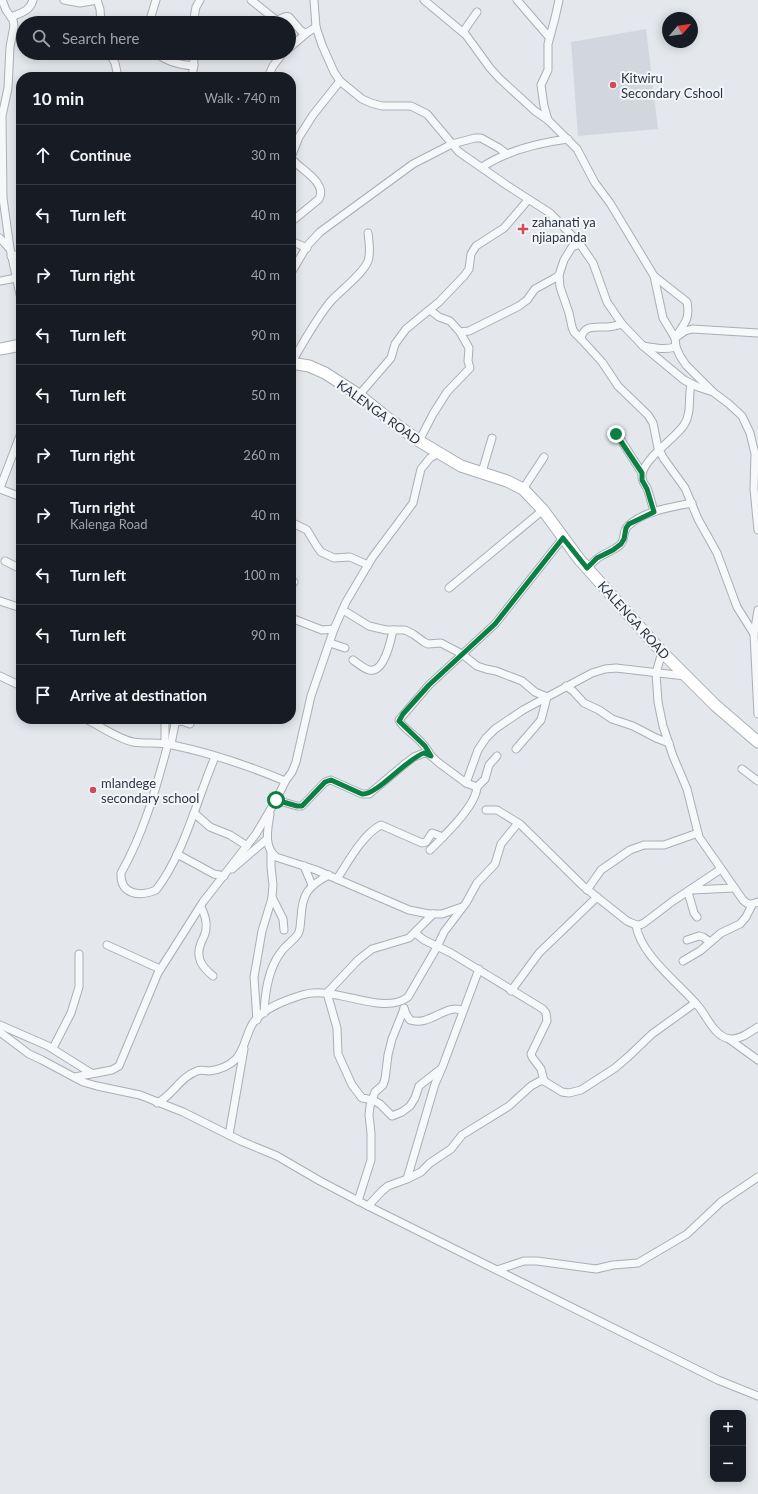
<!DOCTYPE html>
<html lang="en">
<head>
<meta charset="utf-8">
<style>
	:root { --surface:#171b24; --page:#20242c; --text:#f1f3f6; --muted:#9ea1a6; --line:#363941 }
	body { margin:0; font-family:Lato,sans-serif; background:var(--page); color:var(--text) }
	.controls { position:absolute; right:12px; bottom:12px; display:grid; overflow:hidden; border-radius:8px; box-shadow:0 2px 10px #0003 }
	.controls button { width:36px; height:36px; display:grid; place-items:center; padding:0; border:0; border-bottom:1px solid var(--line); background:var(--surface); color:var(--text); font:20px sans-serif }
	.compass { position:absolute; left:662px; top:12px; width:36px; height:36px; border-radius:50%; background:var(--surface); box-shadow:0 2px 10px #0003; rotate:61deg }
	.stop { position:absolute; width:12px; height:12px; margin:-9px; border:3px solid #0b8043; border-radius:50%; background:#fff }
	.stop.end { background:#0b8043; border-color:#fff; box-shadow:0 1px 4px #0008 }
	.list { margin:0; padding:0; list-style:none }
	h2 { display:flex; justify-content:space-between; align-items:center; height:52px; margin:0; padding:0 16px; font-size:17px }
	h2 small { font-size:13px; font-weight:400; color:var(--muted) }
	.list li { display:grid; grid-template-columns:26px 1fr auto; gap:12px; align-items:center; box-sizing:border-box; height:60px; padding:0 16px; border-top:1px solid var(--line) }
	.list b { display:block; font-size:15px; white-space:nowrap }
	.list p { margin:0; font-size:13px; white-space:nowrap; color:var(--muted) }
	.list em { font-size:13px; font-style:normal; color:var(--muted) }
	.icon { flex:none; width:22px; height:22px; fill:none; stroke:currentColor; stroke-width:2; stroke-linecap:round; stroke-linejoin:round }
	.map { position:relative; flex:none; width:758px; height:1494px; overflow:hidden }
	.search { position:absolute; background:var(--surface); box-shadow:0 2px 10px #0003; left:16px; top:16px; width:280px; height:44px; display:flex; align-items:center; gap:10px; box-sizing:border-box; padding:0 14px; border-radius:22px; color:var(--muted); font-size:15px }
	.panel { position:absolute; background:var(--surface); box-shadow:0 2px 10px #0003; left:16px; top:72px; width:280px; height:652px; border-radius:16px }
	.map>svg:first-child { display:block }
</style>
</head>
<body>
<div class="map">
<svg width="758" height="1494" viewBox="0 0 758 1494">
	<rect width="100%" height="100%" fill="#e4e7ec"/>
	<path fill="#d2d6de" d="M646,29l12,100 -80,7 -7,-94z"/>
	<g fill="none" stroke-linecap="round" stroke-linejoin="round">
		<defs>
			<g id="minor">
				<path d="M2,0l4,10 7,10 1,6 -4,21 -2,41 -6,28 1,82 7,50 11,51"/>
				<path d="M64,0l16,3 17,-3"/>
				<path d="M97,0l3,9 1,14"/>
				<path d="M251,0l25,20c5,0 8,-5 13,-3l12,14 5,2"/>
				<path d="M314,0l2,27 6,18 12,27 6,9 22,18 9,4 11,3h29l16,8 32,38 49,34 42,27 30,31 13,19 14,39 15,22 21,22 41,34 14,7 15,5 16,12 13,12 8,17 5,21 -1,35 4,41"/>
				<path d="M424,0l42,35 24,33 10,11 35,32 13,9 29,29 18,34 15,20 44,73 9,42 12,20 1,9 4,9 6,9 26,26"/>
				<path d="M517,0l32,37"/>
				<path d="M11,17c10,-4 19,-6 22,-17"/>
				<path d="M149,23l7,-23"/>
				<path d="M193,23l3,-16 4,-7"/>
				<path d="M463,32l14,-20"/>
				<path d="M289,48l19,-16 8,-5"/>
				<path d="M109,53l6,10 3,14"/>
				<path d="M156,53c11,9 23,12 38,13"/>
				<path d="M192,77l2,-13 -1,-11"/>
				<path d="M268,77l5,-11 10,-13"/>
				<path d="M548,120l-4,-14 -3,-21 7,-15v-26l7,-26 4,-18"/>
				<path d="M291,157l8,-20 14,-22 27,-34"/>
				<path d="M291,158c8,11 37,24 28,41l-28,23"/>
				<path d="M482,167c26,-17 55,-24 86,-28"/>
				<path d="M0,238l9,10"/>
				<path d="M291,241l16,7"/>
				<path d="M11,256l10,-2"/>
				<path d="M291,273l16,-27 13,-14 93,-68 39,-20 23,-6h6l18,10 8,6"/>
				<path d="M559,275l1,12 9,26 3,14 2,5 7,7"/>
				<path d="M654,276l33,26c3,15 -1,20 -10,33"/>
				<path d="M0,281l16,-3"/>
				<path d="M430,310l9,7 11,4 10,11 9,-1 50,-25 8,-6 8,-11 20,-11 4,-3 5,-15 8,-13 8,-3"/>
				<path d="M622,324c-5,1 -10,3 -16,3 -11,0 -23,-2 -25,12l21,23 16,24 30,29 5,8 5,25 6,11 21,29 13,31 19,34 20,54 17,27"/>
				<path d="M675,338l10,-7 7,-2 66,4"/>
				<path d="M643,346c12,2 21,4 33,1"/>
				<path d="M291,363c13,-21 24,-43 40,-62 10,-11 32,-27 37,-40 3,-8 1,-20 0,-28"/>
				<path d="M359,395l32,-37 4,-14 11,-15 33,-27 25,-26 5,-7 2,-15 5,-8 28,-18 24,-28"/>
				<path d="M617,434l25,39"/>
				<path d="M419,441l14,-27 14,-22 23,-24 -2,-7 1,-13 -9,-16"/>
				<path d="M482,472l10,-34"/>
				<path d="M0,488l21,-55"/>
				<path d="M0,489l21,8"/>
				<path d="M523,489l21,-32"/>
				<path d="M654,512c-2,-8 -4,-16 -7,-24 -2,-3 -5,-7 -5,-11 -1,-17 33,-38 42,-52 8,-12 4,-28 7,-41"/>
				<path d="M291,522l16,8 9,15 5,7 13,6 16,-1 18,8"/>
				<path d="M5,561l16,8"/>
				<path d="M587,568c5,-5 9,-9 14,-12 7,-4 13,-6 19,-11 6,-6 2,-14 8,-19 15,-15 44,-19 64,-23"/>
				<path d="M291,585l3,-3"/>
				<path d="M449,588l94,-78"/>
				<path d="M0,601l21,7"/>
				<path d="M343,610l26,16 17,4h19l8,4 11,8 4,2 13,-1 21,11 15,12 9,3 10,2 26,10 13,11 12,5 -6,23 -25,29"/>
				<path d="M758,610l-4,24 4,80"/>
				<path d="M291,618l31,12 12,-1"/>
				<path d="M330,643l15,5"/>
				<path d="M662,652l-6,21 2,29 5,24 10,30 14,33 12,48 44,63c5,5 8,5 15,2"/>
				<path d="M353,660c4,3 10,8 16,10 15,4 22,-30 24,-40"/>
				<path d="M0,676l21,10"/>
				<path d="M566,686l7,5 11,12 15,7 13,9 21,7 23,12 13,5"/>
				<path d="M86,719c14,7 32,20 47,23 13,2 27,0 39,3 39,8 77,21 113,36"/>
				<path d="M175,722l7,-1 8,3"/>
				<path d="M165,744v-25"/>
				<path d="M168,744c-12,44 -24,89 -47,129 -1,22 19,24 35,17 28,-36 41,-91 59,-133"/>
				<path d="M171,744l5,-25"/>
				<path d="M431,756c-3,-6 -7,-11 -12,-16 -5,-5 -18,-14 -20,-20l30,-35 66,-61 68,-86"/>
				<path d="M742,769l16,12"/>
				<path d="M466,783l12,-33 8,-12 9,-9 28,-19 69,-37 13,-4 11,-1 69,8"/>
				<path d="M276,800l21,6h5l23,-24 6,-2 31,14h7l37,-31 8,-6 10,-4 5,1 10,9 27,20 11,4 8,-8 4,-14 8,-9"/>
				<path d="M486,810h11l23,14 63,62 44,35c7,3 11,6 17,2l29,-22 48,-32"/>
				<path d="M194,813l16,14 20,8 17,11"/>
				<path d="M270,814c-2,14 -7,32 6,43l40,13 93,40 20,4h13l20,-7"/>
				<path d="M430,850c14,-14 46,-44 47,-63"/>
				<path d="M271,853v14l2,18 -1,12 11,22 1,11"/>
				<path d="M177,854l37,20 10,2"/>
				<path d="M304,866l8,19"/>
				<path d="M232,869l35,-30"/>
				<path d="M337,879c11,-17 26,-45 44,-54l41,18 4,-1 6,-9 11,4"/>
				<path d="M587,890l14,-20 29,-20 14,-5h20l34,-12"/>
				<path d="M691,890l43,-2"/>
				<path d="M688,892l6,21 3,4"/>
				<path d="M201,907c3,6 6,14 5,21 0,6 -3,10 -5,15 -6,15 1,24 12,33"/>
				<path d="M433,914l-24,24 -37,11 -14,11 -31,33 10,35 1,26 14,31 10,13 11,2 7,4 12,12 10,-4 8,-6 5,-8 4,-12 23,-18 37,-99"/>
				<path d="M636,925c4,30 44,59 63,82 8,10 16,30 31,32 10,1 20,-7 28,-12"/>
				<path d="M415,933l9,7 27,13 92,56 3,4 1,8 -16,33 1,3 9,12 3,12"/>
				<path d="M687,940l12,-4 4,1 7,5"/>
				<path d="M107,945l53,24"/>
				<path d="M683,961l17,-10 21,-18 19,-9 6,-7 6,-12"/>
				<path d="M511,991l28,-38 58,-56"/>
				<path d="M404,1008l2,6 4,6c20,7 37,-18 53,-9"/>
				<path d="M264,1013c1,-21 4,-44 17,-61 5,-7 13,-12 17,-18 3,-5 2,-11 3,-16 1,-24 7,-32 28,-43"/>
				<path d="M257,1020l-3,-43 8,-46 10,-33"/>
				<path d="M0,1025l48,21 43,27"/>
				<path d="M0,1032l29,22 13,6 41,22 14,4 43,9 43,17 58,29 36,15 43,25 48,25 350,174 40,16"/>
				<path d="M729,1039l29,21"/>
				<path d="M53,1048l18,-35 8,-26v-33"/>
				<path d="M75,1077l37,-7 7,-4 39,-93 45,-71 53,-68 20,-34 10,-20 6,-8 4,-10 15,-66 23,-67 12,-27 26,-44 41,-55 8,-34 9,-11 9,-5"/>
				<path d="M157,1103c15,-7 23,-26 40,-32 4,-2 8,0 12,0 9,-1 20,-5 27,-12 9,-10 10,-25 17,-36 10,-15 33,-23 49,-28 32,-11 80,22 106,2l29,-50 7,-15 22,-29 11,-20 18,-19 6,-20 17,-21"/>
				<path d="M229,1135l15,-86"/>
				<path d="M407,1179l28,-95 6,-14"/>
				<path d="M358,1201l13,-41v-27l-2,-18 1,-9 5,-14 8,-7 2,-6 3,-24 4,-16 12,-30"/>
				<path d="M368,1206l14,-15 6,-5 19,-7 14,-7 9,-9 21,-14 11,-14 47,-29 22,-20 9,-5h4l18,11 7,1 12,-3 34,-22 14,-12 23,-22 43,-31"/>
				<path d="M497,1270l27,-9h13l59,8 17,-4 25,-2 49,-29 34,-32 37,-25"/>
			</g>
			<g id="secondary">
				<path d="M0,349l21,-4"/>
				<path d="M291,363l18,3 16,7 34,22 31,25 29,21 42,25 46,15 16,8 20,21 36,49 83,93 53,53 43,37"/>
			</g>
		</defs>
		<use href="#minor" stroke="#a9aeb7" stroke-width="9"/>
		<use href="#secondary" stroke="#a9aeb7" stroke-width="13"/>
		<use href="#minor" stroke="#f7f8fa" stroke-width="7"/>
		<use href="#secondary" stroke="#fff" stroke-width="11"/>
	</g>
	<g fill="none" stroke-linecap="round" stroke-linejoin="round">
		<path stroke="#0b8043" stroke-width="5" d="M276,800l21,6h5l23,-24 6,-2 31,14c14,2 44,-35 62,-41l7,3 -6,-10 -26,-25 4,-7 26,-29 66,-61 68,-86 24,30 10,-10 16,-8 8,-6 3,-5 2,-11 3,-4 25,-12 -7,-23 -5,-9v-7l-26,-39"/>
	</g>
	<g fill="#d1495b" stroke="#f4f6f9" stroke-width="1.5">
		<circle cx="613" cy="85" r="4"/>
		<path d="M521 223h4v4h4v4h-4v4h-4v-4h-4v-4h4z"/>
		<circle cx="93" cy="790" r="4"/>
	</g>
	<g text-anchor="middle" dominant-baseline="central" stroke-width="4" stroke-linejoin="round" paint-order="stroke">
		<g font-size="13" fill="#2b3445" stroke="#f4f6f9" text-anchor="start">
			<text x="621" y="78">Kitwiru<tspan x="621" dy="15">Secondary Cshool</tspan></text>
			<text x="532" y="222">zahanati ya<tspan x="532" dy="15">njiapanda</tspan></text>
			<text x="101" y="783">mlandege<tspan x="101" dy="15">secondary school</tspan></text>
		</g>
		<g font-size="13" fill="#2b3445" stroke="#f4f6f9">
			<text transform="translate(379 412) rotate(36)">KALENGA ROAD</text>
			<text transform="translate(634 620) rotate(48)">KALENGA ROAD</text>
		</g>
	</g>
</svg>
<div class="controls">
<button>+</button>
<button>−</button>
</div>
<svg class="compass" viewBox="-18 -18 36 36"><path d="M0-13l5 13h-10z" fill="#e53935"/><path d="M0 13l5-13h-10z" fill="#9ea1a6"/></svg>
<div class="stop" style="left:276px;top:800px"></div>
<div class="stop end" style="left:616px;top:434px"></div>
<div class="search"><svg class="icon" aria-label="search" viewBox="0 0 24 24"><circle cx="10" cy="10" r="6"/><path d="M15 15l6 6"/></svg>Search here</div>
<section class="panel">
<h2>10 min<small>Walk · 740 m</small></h2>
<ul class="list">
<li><svg class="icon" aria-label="ahead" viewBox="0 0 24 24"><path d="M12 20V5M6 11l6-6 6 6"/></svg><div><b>Continue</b></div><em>30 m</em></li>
<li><svg class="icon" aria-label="left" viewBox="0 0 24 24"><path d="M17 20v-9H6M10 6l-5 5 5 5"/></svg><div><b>Turn left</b></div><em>40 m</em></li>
<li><svg class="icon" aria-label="right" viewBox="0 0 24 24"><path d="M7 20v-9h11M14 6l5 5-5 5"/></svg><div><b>Turn right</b></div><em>40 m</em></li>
<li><svg class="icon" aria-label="left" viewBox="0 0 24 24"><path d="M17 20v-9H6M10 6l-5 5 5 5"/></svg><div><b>Turn left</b></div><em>90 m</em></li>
<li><svg class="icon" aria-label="left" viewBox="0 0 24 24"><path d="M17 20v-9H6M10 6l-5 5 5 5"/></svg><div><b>Turn left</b></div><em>50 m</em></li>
<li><svg class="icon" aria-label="right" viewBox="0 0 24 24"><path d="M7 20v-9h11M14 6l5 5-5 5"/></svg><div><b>Turn right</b></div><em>260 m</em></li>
<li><svg class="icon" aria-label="right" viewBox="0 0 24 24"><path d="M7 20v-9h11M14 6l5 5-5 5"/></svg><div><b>Turn right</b><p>Kalenga Road</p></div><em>40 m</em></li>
<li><svg class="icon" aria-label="left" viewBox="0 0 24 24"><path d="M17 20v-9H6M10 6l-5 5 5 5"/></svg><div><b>Turn left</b></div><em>100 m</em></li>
<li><svg class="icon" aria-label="left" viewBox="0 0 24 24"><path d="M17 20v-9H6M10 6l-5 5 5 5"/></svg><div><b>Turn left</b></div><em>90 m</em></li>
<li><svg class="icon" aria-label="arrive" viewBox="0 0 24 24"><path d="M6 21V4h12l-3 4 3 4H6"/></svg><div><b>Arrive at destination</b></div></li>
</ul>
</section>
</div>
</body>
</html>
